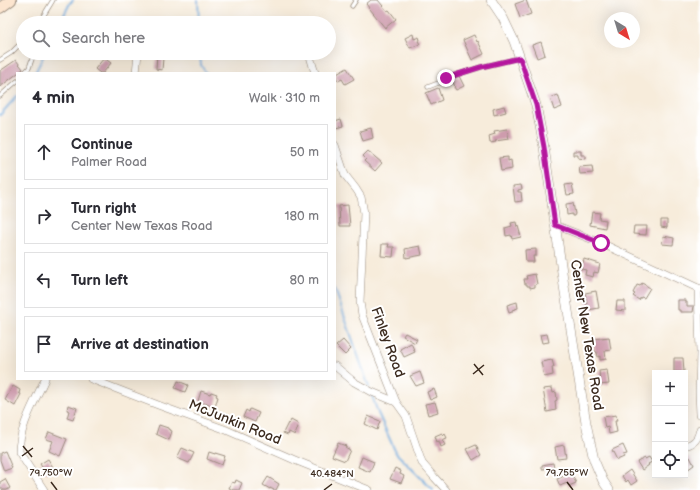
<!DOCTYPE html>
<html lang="en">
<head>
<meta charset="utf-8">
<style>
	:root { --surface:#fff; --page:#f7f7f7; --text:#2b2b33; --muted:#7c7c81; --line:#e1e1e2 }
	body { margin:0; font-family:"Balsamiq Sans",sans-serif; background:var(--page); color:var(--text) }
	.controls { position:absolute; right:12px; bottom:12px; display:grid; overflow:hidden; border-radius:0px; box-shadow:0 4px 16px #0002 }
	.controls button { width:36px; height:36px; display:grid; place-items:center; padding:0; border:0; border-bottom:1px solid var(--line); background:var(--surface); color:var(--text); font:20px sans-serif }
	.compass { position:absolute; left:604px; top:12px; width:36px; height:36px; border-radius:50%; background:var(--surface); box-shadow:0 4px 16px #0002; rotate:142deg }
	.stop { position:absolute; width:12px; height:12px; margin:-9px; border:3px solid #b5179e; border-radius:50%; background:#fff }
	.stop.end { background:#b5179e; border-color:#fff; box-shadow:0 1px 4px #0008 }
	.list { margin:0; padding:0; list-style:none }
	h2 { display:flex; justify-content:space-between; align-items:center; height:52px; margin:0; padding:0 16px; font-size:17px }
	h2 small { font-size:13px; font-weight:400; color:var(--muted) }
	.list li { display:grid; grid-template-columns:26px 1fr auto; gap:12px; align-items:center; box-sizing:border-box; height:56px; margin:0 8px 8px; padding:0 8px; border:1px solid var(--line); border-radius:0px }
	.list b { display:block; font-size:15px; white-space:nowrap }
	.list p { margin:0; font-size:13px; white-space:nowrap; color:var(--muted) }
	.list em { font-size:13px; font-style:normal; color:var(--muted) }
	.icon { flex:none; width:22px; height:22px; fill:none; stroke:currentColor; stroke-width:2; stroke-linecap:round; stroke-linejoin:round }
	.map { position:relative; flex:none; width:700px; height:490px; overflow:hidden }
	.search { position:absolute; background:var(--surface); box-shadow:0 4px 16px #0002; left:16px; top:16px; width:320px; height:44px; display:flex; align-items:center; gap:10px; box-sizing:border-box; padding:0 14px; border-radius:22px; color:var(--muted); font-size:15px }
	.panel { position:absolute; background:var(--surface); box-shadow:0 4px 16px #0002; left:16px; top:72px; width:320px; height:308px; border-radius:0px }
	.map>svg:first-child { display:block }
</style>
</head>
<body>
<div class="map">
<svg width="700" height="490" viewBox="0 0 700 490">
	<rect width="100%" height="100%" fill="#fff"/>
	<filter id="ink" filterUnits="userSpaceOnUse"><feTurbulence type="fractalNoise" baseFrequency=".025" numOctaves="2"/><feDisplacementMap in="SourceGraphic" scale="8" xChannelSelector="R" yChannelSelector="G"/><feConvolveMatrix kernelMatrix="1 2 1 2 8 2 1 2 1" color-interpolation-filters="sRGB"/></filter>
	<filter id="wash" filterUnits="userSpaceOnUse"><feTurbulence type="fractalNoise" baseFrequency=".012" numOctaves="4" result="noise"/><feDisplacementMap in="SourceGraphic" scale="16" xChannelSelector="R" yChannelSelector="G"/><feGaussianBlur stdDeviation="0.9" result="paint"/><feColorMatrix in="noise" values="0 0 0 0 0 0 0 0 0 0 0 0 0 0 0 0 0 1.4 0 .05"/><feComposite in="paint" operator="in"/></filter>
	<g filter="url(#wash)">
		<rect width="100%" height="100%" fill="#f7ecdb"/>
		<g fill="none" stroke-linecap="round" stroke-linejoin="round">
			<g stroke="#6aa7dc" stroke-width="2">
				<path d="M198,0l1,23"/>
				<path d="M60,23l10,-20 3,-3"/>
				<path d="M200,53l1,12 5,8"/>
				<path d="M35,73l10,-20"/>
				<path d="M0,115l17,-19"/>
				<path d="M335,289l34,98"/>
				<path d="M371,393l7,20 18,40 37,37"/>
			</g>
		</g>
		<g id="blocks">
			<g fill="#ce9cad">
				<path d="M371,0h7l9,11 2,-1 7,9 -11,9 -19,-24z"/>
				<path d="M526,0l5,14 -11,4 -5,-14z"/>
				<path d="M413,34l1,5 5,-2 1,3 -2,1 2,3 -10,4 -5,-10z"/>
				<path d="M474,35l3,7 1,-1 6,13 -12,6 -9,-20z"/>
				<path d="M541,42l4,13 -8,3 -5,-13z"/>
				<path d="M157,53h14l-1,5h-7l-1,12 -6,-1z"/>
				<path d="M104,58l7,5 -8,10h-3l-5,-4z"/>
				<path d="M16,60l7,9 -23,18v-16z"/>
				<path d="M347,68l7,11 -9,5 -3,-5 -4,2 -3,-6z"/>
				<path d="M459,76l5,10 -8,4 -2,-3h1l-3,-8z"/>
				<path d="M438,88l4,12 -11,5 -5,-12z"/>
				<path d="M558,95l4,12 -8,3 -4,-12z"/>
				<path d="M504,106l2,6 -12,3 -1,-6z"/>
				<path d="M341,119l2,7 -7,2 -1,-7z"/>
				<path d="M371,128l2,10 -10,3 -3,-10z"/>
				<path d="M507,129l2,10 -14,2 1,1 -6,1 -1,-7 6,-2 -1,-3z"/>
				<path d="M368,151l14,12 -7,8 -11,-10 2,-2 -3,-3z"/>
				<path d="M573,151h8v4h4v4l-7,-1v-3h-5z"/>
				<path d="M508,157v4l3,-1 1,9 -11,2 -2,-13z"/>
				<path d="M592,166l1,7 -13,1 -1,-7z"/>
				<path d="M572,184l2,10 -7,1 -2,-10z"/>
				<path d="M521,185l1,4 -4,1v2h3l1,9 -7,1 -2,-16z"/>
				<path d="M573,203l2,11 -1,2h-2v-2l-5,1 -1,-11z"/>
				<path d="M348,205l2,21h-10l-1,-20z"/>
				<path d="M592,212l8,1 -1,6 7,1 -1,8 -15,-3z"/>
				<path d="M661,220h6v8l-6,-1z"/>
				<path d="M516,222l1,5 1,-1 3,11 -9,2 -1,-4 -5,1 -1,-8 7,-2 -1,-3z"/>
				<path d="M634,226h13l-1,9 -13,-1z"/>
				<path d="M663,236l11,2 -1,7 -11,-1z"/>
				<path d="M382,244h7l-1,3h6l-1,10 -12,-1z"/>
				<path d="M420,246l2,9 -16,3 -1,-9z"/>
				<path d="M536,249v7h-3l1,6h-8l-1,-12z"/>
				<path d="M584,259l16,5 -2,9 -4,-1 -1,5 -8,-2 1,-5 -5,-1z"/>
				<path d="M535,274l2,10 -2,1v2l-5,1v-2h-3v-2h-2l-1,-5h3l-1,-3z"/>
				<path d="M642,283l8,5 -6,10 -3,-1 -2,3 -6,-4 2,-2 -2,-1 4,-8 3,1z"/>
				<path d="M596,291l3,17 -11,2 -3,-17z"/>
				<path d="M678,300h8l-1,2h2v4h7l-1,6h-13v-2h-2z"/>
				<path d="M617,301h8v10l-9,-1z"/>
				<path d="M517,302l1,6 -6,2v2l-3,1 -2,-8z"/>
				<path d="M405,333l12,6 -2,4 -12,-7z"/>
				<path d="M547,334l2,8 -7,1 -2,-8z"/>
				<path d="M609,337l2,13 -6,1 1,8 -6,1v-4l-2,1 -1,-5h-2l-2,-13z"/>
				<path d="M343,340l8,9 -6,6 -9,-9z"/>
				<path d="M411,343l4,9 -11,5 -4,-8z"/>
				<path d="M674,358h9l1,14h-10z"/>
				<path d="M552,360l2,7h-2l1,8 -9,2 -3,-15z"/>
				<path d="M607,370l2,14 -10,1 -1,-6h2l-1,-8z"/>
				<path d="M420,372l4,11 -8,3 -6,-10z"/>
				<path d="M178,381l10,4 -3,7 -10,-4z"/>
				<path d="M13,386l7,4 -1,3 2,1 -6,12 -10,-6z"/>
				<path d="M552,388l1,5 3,-1 1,8 -2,1 1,9 -9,2 -4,-23z"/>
				<path d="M434,389l3,8 -7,3 -3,-8z"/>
				<path d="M201,391l9,3 1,-2 6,2 -1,2 2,1 -3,10 -17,-6z"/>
				<path d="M435,402l3,10 -10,3 -3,-11z"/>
				<path d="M68,405l9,3 -4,12 -6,-2 2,-7 -2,-1z"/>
				<path d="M250,409l9,4 -4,9 -12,-5 3,-7 3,2z"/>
				<path d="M616,415l1,6h-2l2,11 -8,2 -1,-7 -3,1 -2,-11z"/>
				<path d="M368,416l12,5 -3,9 -12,-6z"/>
				<path d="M291,420l7,4 -1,3h1l-3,8 -6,-3 -1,3 -5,-2 5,-10 1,1z"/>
				<path d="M159,425l9,3v1l4,2 -3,9 -13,-6z"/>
				<path d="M49,432l18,7 -7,17 -11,-5 4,-10 -7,-2z"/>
				<path d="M442,433l1,3 2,-2 2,4 -5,2 3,5 -4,2 -2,-6 -2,1 -2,-6z"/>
				<path d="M338,443l8,3 -1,1 5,3 -5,11 -13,-5z"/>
				<path d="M476,445l2,3h-1l4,7 -8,5 -6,-11z"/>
				<path d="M564,445l2,13 -9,1 -2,-12z"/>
				<path d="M623,445l4,9 -4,1 1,2 -7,3 -5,-10z"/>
				<path d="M182,448l12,5 -5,10 -12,-5z"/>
				<path d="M5,451l7,17 -8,3 -4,-11v-7z"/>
				<path d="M209,452l6,2v-1l10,3 -3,9 -15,-6z"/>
				<path d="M687,456l1,2 2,-1 4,8 -7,5 -2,-4v-8z"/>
				<path d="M362,457l12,5 -4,10 -12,-5z"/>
				<path d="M649,457l3,5 -4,2 1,1 -7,5 -5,-8 8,-4v1z"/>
				<path d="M48,459l6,10 -8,4 -6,-9z"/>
				<path d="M553,463l1,5 -12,1v-4z"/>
				<path d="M395,468l6,3 -1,3 4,2 -3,7 -11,-4z"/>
				<path d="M630,470l7,11 -6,4 -3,-5 -2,2 -4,-6z"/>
				<path d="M571,473l5,10 -7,3 -2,-3 -7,3 -3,-7z"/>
				<path d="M268,477l11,7 -3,6h-2l-4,-2v1l-7,-4z"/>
				<path d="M5,479l5,9 -3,2h-4l-3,-4v-4z"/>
				<path d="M236,480l6,3 -3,7h-6l-4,-2 3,-6 3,1z"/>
			</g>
		</g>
	</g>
	<g filter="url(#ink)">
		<use href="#blocks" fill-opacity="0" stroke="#998b7c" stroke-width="1"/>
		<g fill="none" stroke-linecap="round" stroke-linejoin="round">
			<defs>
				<g id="service">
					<path d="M352,6l4,-6"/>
					<path d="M39,23l14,-23"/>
					<path d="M0,60l11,-7 12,-12"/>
					<path d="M24,73l5,-5 5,-15"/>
					<path d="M428,87l13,-5 5,-4 35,-11 38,-9"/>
					<path d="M0,96l17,-15"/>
				</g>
				<g id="minor">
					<path d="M309,53l6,20"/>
					<path d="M136,73l2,-20"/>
					<path d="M335,145l10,30 11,14 5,8 3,16 -4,89 2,13 34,87 10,14 16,47 13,15 11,12"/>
					<path d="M555,225l46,18 99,46"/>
					<path d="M698,288l2,64 -1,40 1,22"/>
					<path d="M335,366l19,16 18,10 24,10"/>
					<path d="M91,379l67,26 66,24 73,32 72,29"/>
					<path d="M685,446c10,-3 13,-7 15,-17"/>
					<path d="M44,490l-25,-38c0,-24 16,-51 26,-73"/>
				</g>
				<path id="tertiary" d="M491,0l12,18 11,23 22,64 8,42 20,139 22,137 8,37 9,21 6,9"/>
				<path id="secondary" d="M0,8l11,-8"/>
			</defs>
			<use href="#service" stroke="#998b7c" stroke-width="5"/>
			<use href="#minor" stroke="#998b7c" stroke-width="8"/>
			<use href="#tertiary" stroke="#998b7c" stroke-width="10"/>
			<use href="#secondary" stroke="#998b7c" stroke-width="12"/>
			<use href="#service" stroke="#fff" stroke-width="3.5"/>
			<use href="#minor" stroke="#fff" stroke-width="7"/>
			<use href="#tertiary" stroke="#fff" stroke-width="9"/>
			<use href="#secondary" stroke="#fce5cf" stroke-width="10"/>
		</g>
	</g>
	<g fill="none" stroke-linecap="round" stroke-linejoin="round" filter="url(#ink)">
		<path stroke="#b5179e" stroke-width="5" d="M446,78l35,-11 39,-9 16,47 8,42 11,78 46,18"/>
	</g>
	<path fill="none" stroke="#3b2a1e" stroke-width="1.5" d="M474,364l9,11M473,374l11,-9M23,446l9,11M22,456l11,-8M51,482l6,8M567,482l6,8M324,490l8,-6"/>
	<g text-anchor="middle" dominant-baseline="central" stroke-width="4" stroke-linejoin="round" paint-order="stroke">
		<g font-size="14" fill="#3b2a1e" stroke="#fff">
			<text transform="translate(587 335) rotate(81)">Center New Texas Road</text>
			<text transform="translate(388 342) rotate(70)">Finley Road</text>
			<text transform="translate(235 422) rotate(22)">McJunkin Road</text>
		</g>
	</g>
	<g font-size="10" text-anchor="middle" fill="#3b2a1e" stroke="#fff" stroke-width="4" stroke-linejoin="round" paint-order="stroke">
		<text x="51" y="476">79.750°W</text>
		<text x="567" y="476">79.755°W</text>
		<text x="332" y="477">40.484°N</text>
	</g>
</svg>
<div class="controls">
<button>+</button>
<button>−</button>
<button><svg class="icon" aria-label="locate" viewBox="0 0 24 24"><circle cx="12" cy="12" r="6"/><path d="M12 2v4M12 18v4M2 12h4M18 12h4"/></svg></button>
</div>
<svg class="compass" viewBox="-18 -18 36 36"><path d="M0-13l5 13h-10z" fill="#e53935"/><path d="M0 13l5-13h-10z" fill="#7c7c81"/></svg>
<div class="stop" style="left:601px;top:243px"></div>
<div class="stop end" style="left:446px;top:78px"></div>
<div class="search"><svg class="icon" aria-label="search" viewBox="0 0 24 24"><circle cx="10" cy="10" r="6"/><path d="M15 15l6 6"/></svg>Search here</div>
<section class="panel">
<h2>4 min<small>Walk · 310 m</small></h2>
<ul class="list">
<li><svg class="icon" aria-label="ahead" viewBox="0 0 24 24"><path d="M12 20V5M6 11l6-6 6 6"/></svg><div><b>Continue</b><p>Palmer Road</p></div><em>50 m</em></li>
<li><svg class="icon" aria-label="right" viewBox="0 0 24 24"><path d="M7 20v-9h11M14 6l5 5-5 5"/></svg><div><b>Turn right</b><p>Center New Texas Road</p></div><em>180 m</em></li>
<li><svg class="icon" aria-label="left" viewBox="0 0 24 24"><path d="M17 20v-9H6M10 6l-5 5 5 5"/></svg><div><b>Turn left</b></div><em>80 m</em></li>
<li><svg class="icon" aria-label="arrive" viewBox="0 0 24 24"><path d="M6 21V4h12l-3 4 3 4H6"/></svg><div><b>Arrive at destination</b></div></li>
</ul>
</section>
</div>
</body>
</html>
